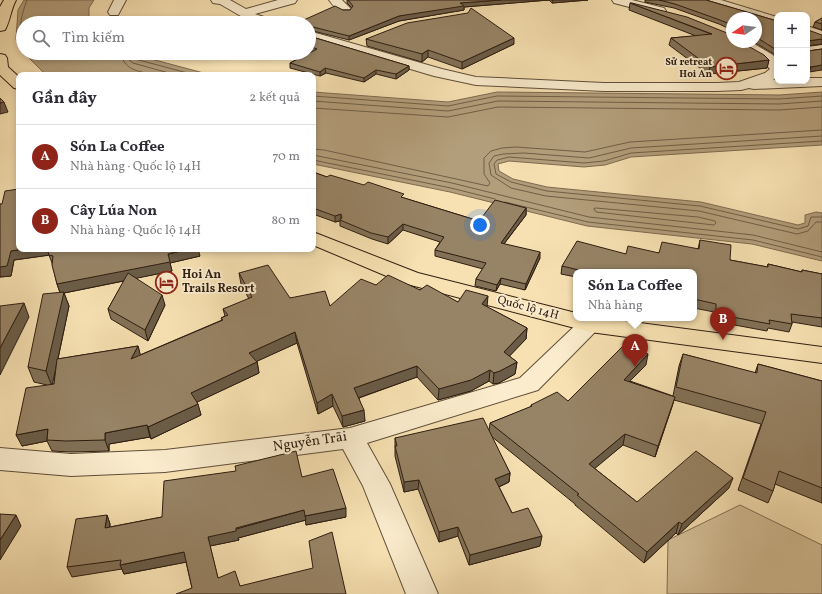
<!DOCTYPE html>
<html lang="vi">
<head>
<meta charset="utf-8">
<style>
	:root { --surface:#fff; --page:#f2f2f3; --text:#2b2b33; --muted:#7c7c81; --line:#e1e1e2; --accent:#8f2418 }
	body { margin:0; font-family:Vollkorn,serif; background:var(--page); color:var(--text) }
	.controls { position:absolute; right:12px; top:12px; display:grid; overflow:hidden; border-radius:8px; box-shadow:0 2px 6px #0003 }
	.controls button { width:36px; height:36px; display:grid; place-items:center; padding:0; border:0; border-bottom:1px solid var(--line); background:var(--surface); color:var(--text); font:20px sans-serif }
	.compass { position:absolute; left:726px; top:12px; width:36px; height:36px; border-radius:50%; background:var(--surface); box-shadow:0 2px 6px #0003; rotate:257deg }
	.you { position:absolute; left:480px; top:225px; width:14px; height:14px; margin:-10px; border:3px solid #fff; border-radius:50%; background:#1a73e8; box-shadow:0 0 0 6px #1a73e833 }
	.badge { display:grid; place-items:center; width:26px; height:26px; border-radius:50%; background:var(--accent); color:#fff; font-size:13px; font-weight:700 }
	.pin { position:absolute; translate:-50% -33px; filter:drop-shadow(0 1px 2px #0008) }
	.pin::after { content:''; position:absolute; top:21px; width:14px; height:12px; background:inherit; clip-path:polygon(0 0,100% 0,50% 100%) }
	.popup { position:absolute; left:573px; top:269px; width:124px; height:52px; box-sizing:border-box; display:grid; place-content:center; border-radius:8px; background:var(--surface); filter:drop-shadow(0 1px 3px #0005); font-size:13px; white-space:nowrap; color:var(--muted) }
	.popup b { font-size:15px; color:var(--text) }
	.popup::after { content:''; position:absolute; left:50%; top:100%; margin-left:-8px; border:8px solid transparent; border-top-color:var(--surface) }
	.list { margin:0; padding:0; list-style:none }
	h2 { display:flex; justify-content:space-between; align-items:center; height:52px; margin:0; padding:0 16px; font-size:17px }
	h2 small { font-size:13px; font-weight:400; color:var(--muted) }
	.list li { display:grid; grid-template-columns:26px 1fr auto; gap:12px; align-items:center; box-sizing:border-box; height:64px; padding:0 16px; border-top:1px solid var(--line) }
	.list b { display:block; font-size:15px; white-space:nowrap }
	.list p { margin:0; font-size:13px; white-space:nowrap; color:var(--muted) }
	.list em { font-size:13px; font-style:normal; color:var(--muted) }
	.icon { flex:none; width:22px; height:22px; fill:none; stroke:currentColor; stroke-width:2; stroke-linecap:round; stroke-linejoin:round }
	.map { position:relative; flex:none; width:822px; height:594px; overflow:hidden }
	.search { position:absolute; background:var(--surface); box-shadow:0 2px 6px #0003; left:16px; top:16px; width:300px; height:44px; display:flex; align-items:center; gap:10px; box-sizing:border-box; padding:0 14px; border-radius:22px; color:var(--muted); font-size:15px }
	.panel { position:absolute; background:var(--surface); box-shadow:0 2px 6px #0003; left:16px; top:72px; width:300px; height:180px; border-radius:8px }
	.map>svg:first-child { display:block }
</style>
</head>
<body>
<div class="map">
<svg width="822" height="594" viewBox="0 0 822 594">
	<rect width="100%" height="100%" fill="#f7e1b2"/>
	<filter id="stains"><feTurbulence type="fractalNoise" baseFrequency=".005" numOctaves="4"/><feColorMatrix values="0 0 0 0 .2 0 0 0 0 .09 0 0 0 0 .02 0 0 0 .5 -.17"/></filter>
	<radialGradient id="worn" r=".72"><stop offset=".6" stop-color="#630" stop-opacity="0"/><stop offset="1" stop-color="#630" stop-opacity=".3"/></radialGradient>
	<path fill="#d5c097" stroke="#826e54" d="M740,505l82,40v49h-155l1,-54z"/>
	<g fill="#b39e7b" stroke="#7e6a51">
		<path d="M24,0h70l-5,8v12l5,3h-71v29l-7,-13 2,-29z"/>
		<path d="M24,53h105l82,22h-165z"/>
		<path d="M313,92l135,10 49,-10 282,3 43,-3v53l-191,12 -26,8 -21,2 -75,-6 -11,3 1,7 14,8 34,8 154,15 97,23 7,-2v-8l11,-3 6,1v48l-70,-17 -165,-18 -137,-34 -137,-28z"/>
	</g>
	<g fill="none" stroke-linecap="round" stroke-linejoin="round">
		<g stroke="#705e46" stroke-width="1">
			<path d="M23,44c-6,-13 -1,-31 4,-44"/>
			<path d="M121,53c2,17 18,18 32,22"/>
			<path d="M127,53l1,6 5,4 43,12"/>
			<path d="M132,53v4l3,2 60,16"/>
			<path d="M313,96l135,10 49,-10 282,3 43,-3"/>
			<path d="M313,101l135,10 50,-10 281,3 43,-3"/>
			<path d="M313,108l135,9 50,-10 281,3 43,-3"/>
			<path d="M822,136l-191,12 -42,10 -65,-5 -21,1 -9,2 -5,7 2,12 20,13 35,8 153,15 98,23 11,-3 8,-9h6"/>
			<path d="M822,141l-191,12 -27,8 -20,2 -75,-6 -12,3 -3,4 2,10 15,8 36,9 153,15 98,23 10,-3 3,-9h11"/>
			<path d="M313,149l11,1 164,36 2,-3 -6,-9v-16l7,-7 11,-3 14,-1 69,5 45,-10 192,-12"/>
			<path d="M313,155l139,28 137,34 164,18 69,17"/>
			<path d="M313,160l138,28 44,11"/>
			<path d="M505,202l83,20 165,18 69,17"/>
			<path d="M596,208l102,9 17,4 1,2 -2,2 -118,-13 -2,-3z"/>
		</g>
		<defs>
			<g id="minor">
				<path d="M114,0h12l-8,15h-8l-2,-3z"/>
				<path d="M211,0h19l16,9 32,-9h19l-2,3 -40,11 18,6 2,3 -24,-1 -31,-18 -7,-1z"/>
				<path d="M329,0h13l10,10 -2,3c-9,2 -16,-6 -21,-13z"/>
				<path d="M612,0h20l32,8 2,3 -2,3 -4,1 -46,-12z"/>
				<path d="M703,0h18l56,17v8l-72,-22z"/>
				<path d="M807,26l15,5v8l-15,-5z"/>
				<path d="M309,31l133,38 34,8 128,6h113l22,-1 26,-9 5,-4 -7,-8 -27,-16 -2,-3h17l22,13 4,5v17l-4,3 34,1v-3h15v8l-68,3 -5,-1 -8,2 -24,1h-113l-128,-6 -42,-9 -125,-37z"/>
				<path d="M822,45v8l-15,2v-8z"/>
				<path d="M596,318l2,1 3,5 -3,5 -60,61 -171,53 23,41 48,110h-32l-43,-108 -20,-37 -178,23 -94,4 -71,-6v-22l71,6 94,-4 185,-22 170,-50 62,-59z"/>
			</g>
			<g id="primary">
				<path d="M4,0h12c-5,9 -6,21 -11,30l-5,1v-24z"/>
				<path d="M0,54l5,1 2,3 1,9 11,10v12l-5,-1 -14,-13z"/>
				<path d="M313,232l105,41 158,40v5h26l220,29v16l-232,-31 -187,-49 -90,-38z"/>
			</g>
		</defs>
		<use href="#minor" stroke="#604e39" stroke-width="2"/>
		<use href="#primary" stroke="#2e1d11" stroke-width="2"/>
		<use href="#minor" fill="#faeccd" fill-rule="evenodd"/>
		<use href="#primary" fill="#f7e1b2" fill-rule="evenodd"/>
	</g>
	<g fill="#827157" stroke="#2e1d11" fill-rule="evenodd">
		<path d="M347,0h241l-36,3 -3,-3 -85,7v3l-65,11 -50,19 -40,-10v-7l34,-13h7l2,-2 -5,-5z"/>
		<path d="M645,0h61l71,21v37l-3,-4 -20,-12h2v-24h-24v12l-13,-6 -45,-16 -29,-6z"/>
		<path d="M630,3l102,39 37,18 -2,8 -59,6 -39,-29 2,-7 25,-2 -67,-26z"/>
		<path d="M822,18v12l-9,-3 2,-5z"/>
		<path d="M807,25l1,5 14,14 -14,2v5l14,-2 -13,23 -2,-1z"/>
		<path d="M309,36l100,30v4l-13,9 -20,-5 -12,8 -38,-9 -6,3 -30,-8v-5l22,-11 -3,-1z"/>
		<path d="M366,39l148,5 -52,25 -34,-12 -6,5 -55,-16z"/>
		<path d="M313,172l14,5 77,21 75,23 47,-13v7l-22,29 36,14 -15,32 -25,-6 -4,7 -21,-5 1,-7 7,-10 -48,-13v-6l5,-8 -37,-12 -15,14 -16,-5 -32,-13v-5l-5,1 -22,-8z"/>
		<path d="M0,204l200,52 -30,7 2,8 -36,7 29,27 -17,36 -37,-22 -3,-10 16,-28 -60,12 5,13 -11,53 80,-13 2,9 82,-35 -1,-2 4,-2 -2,-7 26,-10 -8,-15 -2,-11 51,25 40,8 46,-21 44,5 38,12 29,5 40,21 -1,11 -17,17 8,6 -2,12 -16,9 -6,1 -4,-3 -18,10 -33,9 -21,-23 -58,21 6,23 -22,6 -10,-21 -15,8 -21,-71 -40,18 2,12 -62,29 4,13 -50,24 -1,-2 -41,7v7l-38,1 -19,-1 -5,-10 -25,5 25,-61 -13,-3 -6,-15 32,-75 -3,-8 -5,-21 -3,-8 -35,5 -3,16 -11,1zM57,361l-3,23h-2z"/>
		<path d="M700,240l30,20 37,7 1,-3 34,8v-2l20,4v53l-30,-5v2l-3,8 -21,-4 -1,3 -54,-10 1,-9 -20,-4v-36h-118v5l-15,-3 1,-8 64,-12 33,-1 39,-4z"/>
		<path d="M683,354l72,19 3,-9 64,17v122l-47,-19 -2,7 -5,12 -30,-13 23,-66 -87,-24 -19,57 -32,-12 -29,23 43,34 92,-14 -51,47 -2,-2 -32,30 -69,-58v-1l-84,-68 19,37 -1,9 -10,5 13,26 28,33 -71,19 -11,-29 -19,6 -21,-53 -14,3 -9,-36v-18l94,-7 1,-8 41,-16v-2l37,-4 78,-36 -16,16 43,15 6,-30z"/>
		<path d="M302,477l44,40 -40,8v-5l-68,18 1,2 -29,6 8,32 22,8 106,8 -154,-6 -6,-26 -62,12 -2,-5 -50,8 -5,-10 40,-52 3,9v3l52,-10z"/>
	</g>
	<g fill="#6a5c47" stroke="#2e1d11">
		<path d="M501,0h48l-85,7v3l-65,11 -50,19v-4l50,-20 61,-13z"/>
		<path d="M553,0h35l-36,3z"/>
		<path d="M514,38v6l-52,25v-7z"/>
		<path d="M822,39v5l-15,2v-5z"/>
		<path d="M428,50v7l-6,5v-8z"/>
		<path d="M769,60l-2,8 -59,6 2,-7z"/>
		<path d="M822,65v5l-13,2 2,-5z"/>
		<path d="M409,66v4l-13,9v-5z"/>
		<path d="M325,68l1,5 -6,3v-4z"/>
		<path d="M376,70v4l-12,8v-4z"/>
		<path d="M4,102l4,10 -8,2v-11z"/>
		<path d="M526,208v7l-26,34 1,-6z"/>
		<path d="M341,214v6h-1v1l-5,1v-6z"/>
		<path d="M403,224v6l-15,14v-7z"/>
		<path d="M23,249h25l2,6 -36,5 -3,16 -11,1v-10l11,-16z"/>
		<path d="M188,249h10l2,7 -30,7 2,8 -108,22 5,13 -17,80 -6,-15 14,-78 -3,-9z"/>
		<path d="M540,252v6l-15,32 1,-6z"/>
		<path d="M501,278l-1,6 -4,7 1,-6z"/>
		<path d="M162,295l3,10 -17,36 -3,-11z"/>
		<path d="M488,296l-1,11 -5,-3z"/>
		<path d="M24,303l5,14 -29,58v-27z"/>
		<path d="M527,328l-1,11 -23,24 1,-11z"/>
		<path d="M295,332l2,11 -46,21 -2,-11z"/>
		<path d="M138,346l3,11 -10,2z"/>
		<path d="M648,354l-2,11 -25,25 3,-10z"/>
		<path d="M257,362l2,11 -66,31 -2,-11z"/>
		<path d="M517,362l-2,12 -16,9 -6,1 1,-11z"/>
		<path d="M417,366v11l-62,22 -1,-11z"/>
		<path d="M490,370l-1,11 -18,10 -33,9 1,-11z"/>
		<path d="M332,394l1,12 -15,8 -1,-11z"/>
		<path d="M675,397l-3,10 -17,50 3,-11z"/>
		<path d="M198,404l3,11 -50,24 -3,-12z"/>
		<path d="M364,410l1,11 -22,6 -1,-11z"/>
		<path d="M147,425l3,12 -41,7v7l-4,-11v-7z"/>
		<path d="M48,429l-1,11v1l-25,5 -6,-11z"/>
		<path d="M625,434l-2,11 -36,30 2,-11z"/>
		<path d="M510,473l-1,9 -15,7 1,-10z"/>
		<path d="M733,478l-4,10 -51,47 4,-11z"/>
		<path d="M419,480l-1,9 -14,3v-10z"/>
		<path d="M346,508v9l-40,8 -1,-9z"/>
		<path d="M304,510l2,10 -68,18 1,2 -29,6 -2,-9z"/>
		<path d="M16,515l5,11 -21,34v-20z"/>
		<path d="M107,515l3,9 -2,13 -3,-9z"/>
		<path d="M679,522l-3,11 -32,30 3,-11z"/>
		<path d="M458,527v9l-19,6v-10z"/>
		<path d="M542,536l-2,10 -71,19 1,-10z"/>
		<path d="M184,552l3,10 -63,12 -4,-9z"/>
	</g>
	<g fill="#978365" stroke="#2e1d11">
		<path d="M348,0h153l-41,3 4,3 -65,10 -50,20 -40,-10v-3h-12l38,-17 8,4h7l3,-4z"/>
		<path d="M659,0h47l71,21v30l-2,-2 -19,-12v-19h-24v7l-12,-5 -45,-16z"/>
		<path d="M630,3h2l55,14 45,18v7h9l23,13 5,5 -59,7 -39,-29 41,-4z"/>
		<path d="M471,8l43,30 -52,24 -34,-12 -6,4 -56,-15 41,-16 61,-10z"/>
		<path d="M822,18v6l-7,-2z"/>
		<path d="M807,25l1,5 14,5v4l-15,2 1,10 14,-2v16l-11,2 -4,-2z"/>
		<path d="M309,36l100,30 -13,8 -20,-4 -12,8 -39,-10 -5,4 -30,-9 27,-14 -8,-3z"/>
		<path d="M0,98l4,4 -4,1z"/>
		<path d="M313,172l14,5 3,-2 34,10 4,-3 36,12 -3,3 78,24 16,-21 31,8 -25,35 39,9 -14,32 -25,-6 -4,7 -21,-6 10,-16 -51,-13 9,-13 -41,-13 -15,13 -17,-4 -31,-13 2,-2 -1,-4 -6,2 -22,-8z"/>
		<path d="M19,189v60h4l-12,2 -4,15 -7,1v-63h2l3,-13z"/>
		<path d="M700,240l31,5 -1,15 38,7v-3l34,8v-2l20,4v44l-31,-4 1,10 -23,-4 1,4 -54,-10v-10l-22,-5v-27h-111v-1l-21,-5 15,-25 49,13 2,-8 31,7 3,-11 37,7z"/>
		<path d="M47,249h141l-20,5 2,8 -113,22 -5,-19 1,-9 -4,-1z"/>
		<path d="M268,265l22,33 35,-7 5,15 31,-27 15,6 12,-10 32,15 7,-5 31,17 8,-12 22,6 -6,8 45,24 -23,24 13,10 -17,9 -6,2 -4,-3 -19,10 -32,9 -22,-23 -63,22 10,22 -22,6 -10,-22 -15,9 -22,-71 -46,21 8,9 -66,31 7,11 -50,23 -1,-2 -42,8v7l-39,1 -19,-1 1,-11 -32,6 10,-47 28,-4 3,-25 81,-13 -7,13 92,-39 -2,-2 7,-3 -5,-6 29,-12 -13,-24z"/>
		<path d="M128,273l34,22 -17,35 -37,-21z"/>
		<path d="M64,292l-18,79 -18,-4 15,-73z"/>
		<path d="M24,303l-24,45v-42z"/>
		<path d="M626,343l22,11 -24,26 51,17 -17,49 -33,-12 -36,30 48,38 59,-51 37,27 -51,46 -3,-2 -32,30 -70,-57 2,-1 -89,-71 42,-17 -1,-1 26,-13 11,9z"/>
		<path d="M683,354l74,19 1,-9 64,17v107l-43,-17 -6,20 -30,-13 23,-66 -90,-25z"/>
		<path d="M483,418l27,55 -15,6 17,34 16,-5 14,28 -72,19 -12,-28 -19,5 -20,-52 -15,2 -9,-36h2l-2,-8z"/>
		<path d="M296,451l6,26 31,-8 13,39 -41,8 -1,-6 -68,18v3l-28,6 10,41 17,-7 5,15 73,-18 -4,-27 23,-9 14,62h-170l16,-6 -8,-36 -64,13 1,-5 -54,7 9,-48 31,-4 -2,13 57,-11 2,-36 72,-10 -1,-5z"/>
		<path d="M0,514l16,1 -16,25z"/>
	</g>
	<defs>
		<symbol id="hotel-ring" viewBox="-11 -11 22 22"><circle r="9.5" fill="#faeccd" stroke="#8f2418" stroke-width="1.5"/><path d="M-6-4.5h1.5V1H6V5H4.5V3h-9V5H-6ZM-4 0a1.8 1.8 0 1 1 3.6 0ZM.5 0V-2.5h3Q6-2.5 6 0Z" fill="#8f2418"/></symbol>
	</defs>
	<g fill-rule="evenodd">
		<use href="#hotel-ring" x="714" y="56" width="25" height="25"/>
		<use href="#hotel-ring" x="154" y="270" width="25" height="25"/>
	</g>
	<g text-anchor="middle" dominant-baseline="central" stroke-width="4" stroke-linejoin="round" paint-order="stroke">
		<g font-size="10" font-weight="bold" fill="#2e1d11" stroke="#faeccd" text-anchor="end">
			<text x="712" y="62">Sử retreat<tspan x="712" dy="12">Hoi An</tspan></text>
		</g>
		<g font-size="12" font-weight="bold" fill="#2e1d11" stroke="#faeccd" text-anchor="start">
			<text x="182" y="275">Hoi An<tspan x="182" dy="14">Trails Resort</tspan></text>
		</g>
		<g font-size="12" fill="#2e1d11" stroke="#faeccd">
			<text transform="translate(528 308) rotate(15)">Quốc lộ 14H</text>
		</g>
		<g font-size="14" fill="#2e1d11" stroke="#faeccd">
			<text transform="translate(310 442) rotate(-8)">Nguyễn Trãi</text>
		</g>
	</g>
	<rect width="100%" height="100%" filter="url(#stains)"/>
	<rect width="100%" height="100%" fill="url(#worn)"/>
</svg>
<div class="controls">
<button>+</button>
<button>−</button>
</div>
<svg class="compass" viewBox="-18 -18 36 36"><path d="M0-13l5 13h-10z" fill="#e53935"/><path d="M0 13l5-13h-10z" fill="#7c7c81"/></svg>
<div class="you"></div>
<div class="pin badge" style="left:635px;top:367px">A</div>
<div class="popup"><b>Són La Coffee</b>Nhà hàng</div>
<div class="pin badge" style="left:723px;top:340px">B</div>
<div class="search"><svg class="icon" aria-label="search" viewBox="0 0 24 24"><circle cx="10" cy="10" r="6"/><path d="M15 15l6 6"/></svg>Tìm kiếm</div>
<section class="panel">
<h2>Gần đây<small>2 kết quả</small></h2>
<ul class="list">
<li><span class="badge">A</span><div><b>Són La Coffee</b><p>Nhà hàng · Quốc lộ 14H</p></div><em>70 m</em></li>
<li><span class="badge">B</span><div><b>Cây Lúa Non</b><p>Nhà hàng · Quốc lộ 14H</p></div><em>80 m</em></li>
</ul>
</section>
</div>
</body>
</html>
